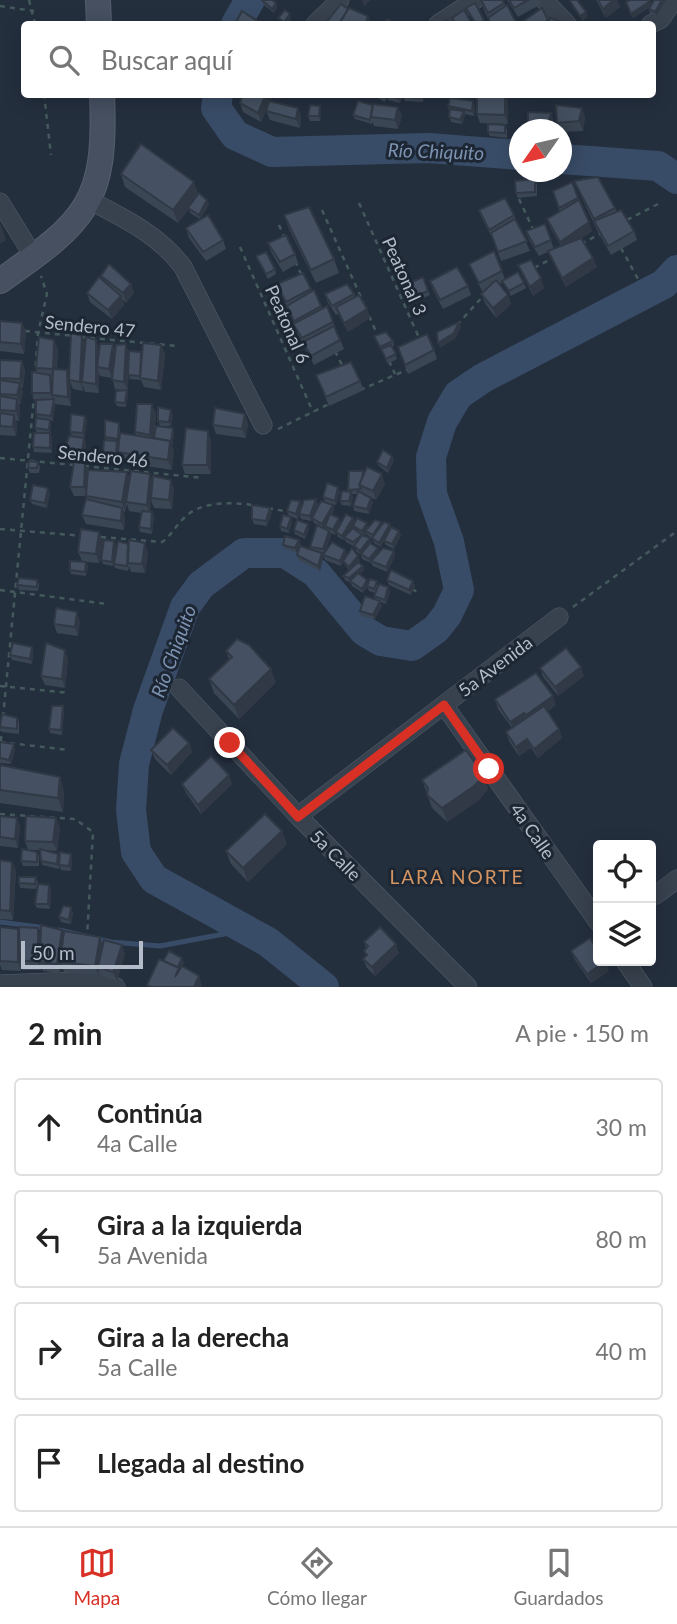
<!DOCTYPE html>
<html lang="es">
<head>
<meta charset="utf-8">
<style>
	:root { --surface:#fff; --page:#f6f6f6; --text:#222; --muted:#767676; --line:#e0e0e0; --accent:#d93025 }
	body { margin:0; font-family:Lato,sans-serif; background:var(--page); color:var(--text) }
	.controls { position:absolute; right:21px; bottom:21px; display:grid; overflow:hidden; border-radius:7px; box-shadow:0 4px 18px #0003 }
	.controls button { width:63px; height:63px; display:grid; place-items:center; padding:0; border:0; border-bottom:2px solid var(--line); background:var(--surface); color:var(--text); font:35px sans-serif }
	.compass { position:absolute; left:509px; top:119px; width:63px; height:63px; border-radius:50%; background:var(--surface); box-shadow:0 4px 18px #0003; rotate:236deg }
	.scale { position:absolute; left:21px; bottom:18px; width:122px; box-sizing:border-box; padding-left:7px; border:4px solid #b4bcc9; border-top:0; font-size:19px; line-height:24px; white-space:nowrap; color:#b4bcc9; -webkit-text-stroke:5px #1d2633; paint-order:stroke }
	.stop { position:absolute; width:21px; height:21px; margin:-16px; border:5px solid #d93025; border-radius:50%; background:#fff }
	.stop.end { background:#d93025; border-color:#fff; box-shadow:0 2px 7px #0008 }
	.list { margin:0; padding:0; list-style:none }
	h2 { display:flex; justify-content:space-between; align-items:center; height:91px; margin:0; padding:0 28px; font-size:30px }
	h2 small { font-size:23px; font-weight:400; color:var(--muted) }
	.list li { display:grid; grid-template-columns:46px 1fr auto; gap:21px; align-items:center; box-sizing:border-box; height:98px; margin:0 14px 14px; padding:0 14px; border:2px solid var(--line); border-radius:7px }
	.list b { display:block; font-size:26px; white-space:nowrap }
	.list p { margin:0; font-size:23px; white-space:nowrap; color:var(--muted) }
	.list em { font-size:23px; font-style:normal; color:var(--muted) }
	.icon { flex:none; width:38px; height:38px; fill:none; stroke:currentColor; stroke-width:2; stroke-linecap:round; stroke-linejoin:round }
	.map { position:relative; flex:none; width:677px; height:987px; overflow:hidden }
	.search { position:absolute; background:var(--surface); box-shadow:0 4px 18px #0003; left:21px; right:21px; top:21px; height:77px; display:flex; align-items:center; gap:18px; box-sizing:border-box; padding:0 24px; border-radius:7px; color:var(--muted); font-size:26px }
	.sheet { height:539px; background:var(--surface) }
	nav { display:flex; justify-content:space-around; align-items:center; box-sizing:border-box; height:98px; border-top:2px solid var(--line); background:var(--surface); font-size:19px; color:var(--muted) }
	nav a { display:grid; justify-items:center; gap:4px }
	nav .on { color:var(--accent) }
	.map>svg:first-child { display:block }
</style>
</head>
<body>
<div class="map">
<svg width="677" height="987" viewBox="0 0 677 987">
	<rect width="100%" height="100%" fill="#242f3e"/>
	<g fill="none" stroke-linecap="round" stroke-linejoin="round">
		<g stroke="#394c67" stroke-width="5">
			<path d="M0,922l46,6"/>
			<path d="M59,930l52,12 49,4 85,-16"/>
		</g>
		<g stroke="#394c67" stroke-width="30">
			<path d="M236,24l14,-24"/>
			<path d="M218,94l-2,14 19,27 37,17 156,-4 92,7"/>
			<path d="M562,159l96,7 19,13"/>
			<path d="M324,987l-56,-45 -114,-63 -18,-27 -5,-42 3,-46 14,-54 37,-103 16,-22 43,-32h41l31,20 48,58 17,10 31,5 24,-17 11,-14 12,-25 -10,-48 -17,-48 -1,-37 11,-35 16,-27 25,-17 181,-94 13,-14"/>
		</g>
		<defs>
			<g id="street">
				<path d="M544,0l23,24"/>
				<path d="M315,24l25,-24"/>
				<path d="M438,24l37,-24"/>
				<path d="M651,24l10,-5 13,-19"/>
				<path d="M89,200c36,19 69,34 94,67l80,158"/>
				<path d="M0,202l34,55"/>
				<path d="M179,688l119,128 170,171"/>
				<path d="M444,705l154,217"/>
				<path d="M298,816l261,-199"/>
				<path d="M656,895l21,-16"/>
				<path d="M625,961l18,26"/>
				<path d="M0,984l104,-4 12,7"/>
			</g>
			<g id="secondary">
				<path d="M98,0l1,24"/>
				<path d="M0,281c86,-60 107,-78 102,-187"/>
			</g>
		</defs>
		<use href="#street" stroke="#565f6c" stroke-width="19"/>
		<use href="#secondary" stroke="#565f6c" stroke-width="26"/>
		<g stroke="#44595c" stroke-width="2.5" stroke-dasharray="5 5" stroke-linecap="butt">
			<path d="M29,0l6,24"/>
			<path d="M0,6l34,5"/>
			<path d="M44,94l7,61"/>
			<path d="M519,199l14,30"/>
			<path d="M359,203l61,137"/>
			<path d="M322,210l42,94"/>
			<path d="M627,220l31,-16"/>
			<path d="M279,225l6,14"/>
			<path d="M581,244l19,-10"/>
			<path d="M240,247l73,165"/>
			<path d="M621,248l17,31"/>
			<path d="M295,261l6,13"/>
			<path d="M534,268l19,-10"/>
			<path d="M369,316l9,20"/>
			<path d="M457,325l28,-31"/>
			<path d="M25,331l49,5"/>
			<path d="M80,337l98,9"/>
			<path d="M335,351l8,16"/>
			<path d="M389,361l6,13"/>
			<path d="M35,376l3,-43 9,-39 -6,-18"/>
			<path d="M360,390l49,-21"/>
			<path d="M278,429l51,-25"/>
			<path d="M0,458l74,7"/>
			<path d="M84,466l119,12"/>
			<path d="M268,508l21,4"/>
			<path d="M0,529l84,7"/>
			<path d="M101,537l61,5c10,-7 13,-16 22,-24 17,-18 51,-16 74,-12"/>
			<path d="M412,589l7,4"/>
			<path d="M0,590l107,14"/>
			<path d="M573,607l104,-76"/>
			<path d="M0,686l69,7"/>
			<path d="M3,717l31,-320"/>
			<path d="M0,742l69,8"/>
			<path d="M0,751l2,-24"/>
			<path d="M0,814l75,5 18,13 -6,105"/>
		</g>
		<use href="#street" stroke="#38414e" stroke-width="18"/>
		<use href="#secondary" stroke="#465061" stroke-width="24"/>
	</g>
	<g fill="#3b4654">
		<path d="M262,0l14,3 1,5 -3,5 -10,-8z"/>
		<path d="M480,0h22l15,24h-27z"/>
		<path d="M507,0h32l2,4 -23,13z"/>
		<path d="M596,0h21l3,7 -14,11z"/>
		<path d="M654,0h12l-10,16 -6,-2 -1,-5 1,-2 -17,11 -7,-16 25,2z"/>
		<path d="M243,94h34l-6,5 -4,-4 2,6 29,7 3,9 -1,11 -30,-8 -4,-9 -5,11 -18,-10 -3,-9z"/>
		<path d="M370,94h33l-3,9 -12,-3 -1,-4 -2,6z"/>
		<path d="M424,94l-1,8 -18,-1 -2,-5z"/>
		<path d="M508,101v23l-28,-1 -3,-9z"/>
		<path d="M373,105l25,2 4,9 -4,13 -24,-3 -2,-5v3l-17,-5 -2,-4z"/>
		<path d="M320,106l1,5 -1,10h-10l-2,-5z"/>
		<path d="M448,106h27l-1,10 -9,-2v1l-3,9 -11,-2z"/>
		<path d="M585,117l-2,14 -21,1v-2h-2l-3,-7z"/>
		<path d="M553,118l-2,9h-21l-2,-4z"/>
		<path d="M507,129v9l-17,-2 -2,-4z"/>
		<path d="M121,174l77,19 11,11 -9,15 -10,-6 -1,-4 -11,14 -53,-36z"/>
		<path d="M574,181l41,27 2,4 17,19 3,9 -26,15 -14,-25z"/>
		<path d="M572,182l20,49 -10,7 15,29 -31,20 -14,-27 -4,-8 -9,4 -10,-16 -3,-9 19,-7 9,25 7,-3 -10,-17 -4,-10 13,-7 -7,-21z"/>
		<path d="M537,183v13l-19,2 -2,-5z"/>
		<path d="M479,210l35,5 16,36 -29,10 -8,-22 -11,-20z"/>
		<path d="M284,215l50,44 5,14 -23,10 -27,-54z"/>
		<path d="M186,228l37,12 3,9 -20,12 -17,-23z"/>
		<path d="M268,243l27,11 3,9 -15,9 -12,-20z"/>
		<path d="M494,251l11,28 19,4 2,5 -15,8 -8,-14 -4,2 9,11 3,9 -15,14 -11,-15 -4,-9 2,-1 -14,-29z"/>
		<path d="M256,256l19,13 1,5 -8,5z"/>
		<path d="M518,265l26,23 -11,8 -11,-22z"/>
		<path d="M303,273l8,18 3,-1 8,18 11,14 11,27 -30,16 -17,-32 -4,-9 1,-1 -17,-39z"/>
		<path d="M101,276l30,8 3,9 -8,10 -4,-4 2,6 -12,14 -22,-17 -3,-9 15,-14z"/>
		<path d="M423,277l7,18 -17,8 -6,-13z"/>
		<path d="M430,281l38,5 3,9 -28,14 -10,-19z"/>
		<path d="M325,294h29l1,3 12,12 3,9 -22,14 -10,-18 -2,1 -8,-12z"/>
		<path d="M0,321l22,2 4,9 -2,22 -24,-3z"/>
		<path d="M82,336l3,8 14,5 14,-5 2,5 27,6 19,-10 4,9 -4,36 -17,-3 -3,-7 -11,-1 -1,-6 -2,18 1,3 -2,13 -9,-1 -2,-4 7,-12 -7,-1 -3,-11 -12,-2 -1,-3v20l-14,-1 -2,-6v5l-10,-2 -3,-7 1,24 -16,-2 -1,-3 1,3 -2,17 -3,-1 1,5 -1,9 2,3v16l-18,-1 -1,-5 4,-14 -2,-5 3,-10 -2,-4v-12h-1l-3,-9 6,-20 -2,-5 22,-19 -1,20 12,9z"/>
		<path d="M374,336l19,5 1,5 -2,1 5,12 -9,5z"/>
		<path d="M398,347l36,3 3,9 -29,15z"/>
		<path d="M0,360l22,1 3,10 -2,17h-2l2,4 -3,12h-1l1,4 -1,13 -4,-1 2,4 -1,12 -16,-1z"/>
		<path d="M316,375l44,6 4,9 -35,16z"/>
		<path d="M156,413l-2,25 20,-6 -2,15 2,3 -2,20 -51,-8 -3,-8v6l-14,-1 -1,-5 3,-14 -1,-3 15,-9v5l16,2 -1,-3z"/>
		<path d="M173,415l-2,11h-11l-2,-5z"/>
		<path d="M87,421l-3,17 -8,-1 10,6 -2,14 -17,-3 -2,-5 7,-12 -2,-5z"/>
		<path d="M248,423l-2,15 -30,-4 -3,-9z"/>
		<path d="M211,440v34h-26l-3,-9z"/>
		<path d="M392,456l2,4 -6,13 -9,-7 -2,-4z"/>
		<path d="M38,462l2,5 -1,6h-9l-2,-5z"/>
		<path d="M85,463l3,7 39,2 3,7 23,2 21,8 -2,20 -18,-1 -3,-8 -1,11 2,1 2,4 -2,18 -12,-2 -1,-5 2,-14 -12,-2 -2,-7 -2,8 -2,-1 2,6 -1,13 -38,-6 -4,-9 6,-15 -2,-4h-12l-4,-9z"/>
		<path d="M363,471l1,2 21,11 -9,16 -6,-3 3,5 -4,12 -15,-3 -1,-5 4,-12h-5l1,3 -2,9 -9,-1 -2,-4 9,-9 -1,-2z"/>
		<path d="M340,492l-4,13 -11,-3 -2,-5z"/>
		<path d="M50,493l-3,15 -15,-4 -2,-4z"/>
		<path d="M300,501l2,5 -4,13 -9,-3 -2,-5z"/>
		<path d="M318,504l-5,12 20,-11 1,4 -2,5 9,9 12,-5 2,4 13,5 14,-2 9,2 10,8 -7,14 -8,-4 -2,-4 -3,6 -7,-4 -2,-5 -5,-3 -1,-2 -2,3 6,2 2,5 -1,1 9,8 14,-1 1,5 -8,16 -14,-6 -2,-3 -9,-4 -1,-4 -5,-4 -1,-4 -9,-5 -1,-3 -1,1 -6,-3 -2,-5 -1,3 -6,-3 2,3 -6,18 20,-3 2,5 13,6 -1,1 4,4 1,4 -4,4 8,9 20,4 2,5 -4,12 -6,-2 2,4 -7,13 -14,-3 -1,-5 15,-12 -1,-3 1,-3 -6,-2 -2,-4 -4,6 -11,-7 -1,-3 -6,-3 -2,-4 6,-6 -4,-5 -2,-3 -2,4 -16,-6 -2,-5 2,-2 -5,-1 3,6 -3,13 -22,-11 -1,-7 -12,-4 -2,-4 16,-5 1,6 12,4 -2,-3 16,-18 -1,-2 -1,1 -10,-5 -2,-4 -1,2 -10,-2 -2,-5z"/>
		<path d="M272,512l-5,14 -13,-2 -2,-5z"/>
		<path d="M291,517l1,5 -3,11 -8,-2 -1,-5z"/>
		<path d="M309,529l-4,10 -10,-5 -1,-4z"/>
		<path d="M99,532l4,10 -4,21 -13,-1 2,4 -2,10 -15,-2 -1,-4 12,-9 -4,-9z"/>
		<path d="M116,546l-3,20 -10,-2 -2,-4z"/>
		<path d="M148,553l-3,20 -14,-1 -2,-6 -1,5 -13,-3 -1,-4z"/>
		<path d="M37,580l2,4 -1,7 -19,-1 -2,-5z"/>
		<path d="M387,580l26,1 2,5 -4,9 -22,-10z"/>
		<path d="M80,621l-2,15 -21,-3 -3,-9z"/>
		<path d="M32,647l1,4 -1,13 -20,-4 -2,-5z"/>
		<path d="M226,651l50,31 -37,37 -25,-26 -5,-14 20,-20z"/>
		<path d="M68,659l-3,29 -20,-3 -4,-9z"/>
		<path d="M540,668l44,8 -26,20 -15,-19z"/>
		<path d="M495,699l61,6 -9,7 12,17 3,9 -24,20 -7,-10 -12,8 -10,-15 -3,-9 6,-4 -14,-19z"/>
		<path d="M64,711l-2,24 -12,-2 -1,-4z"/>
		<path d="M17,718l2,4v12l-17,-2 -2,-5z"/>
		<path d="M0,742l15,7 -4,15 -11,-1z"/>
		<path d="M189,743l3,9 -21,23 -16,-16 -4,-9z"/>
		<path d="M0,765l64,26 -1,21 -63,-9z"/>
		<path d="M484,776l4,13 -9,11 -32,22 -15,-14 -10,-28z"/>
		<path d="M182,784h50l-31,30 -15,-21z"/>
		<path d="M0,816l17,2 3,9 -2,21 -18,-2z"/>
		<path d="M60,827l-3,24 -13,-1 14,4 1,4v11l-17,-4 -2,-15h-12l-3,-9z"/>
		<path d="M287,844l-39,38 -17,-18 -5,-13z"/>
		<path d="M37,852l2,4v10h-16l-2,-5z"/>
		<path d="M72,858l-1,13 -10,-1 -2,-5z"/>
		<path d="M0,860l12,2 4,9 -3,49 -13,-1z"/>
		<path d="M36,877l2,5 -2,7 -16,-1 -1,-5z"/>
		<path d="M51,889l-1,20 -13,-1 -2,-4z"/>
		<path d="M73,912l-2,12 -10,-2 -2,-5z"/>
		<path d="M0,927l19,7 19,-6 2,6 22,-4 2,4 36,3 3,8 22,9 -8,27 -16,-5 -2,-6 -1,5 -34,-3 -3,-7 -1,8 -17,-2 -2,-5v4h-18l-2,-5v6l-19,-1 -2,-5z"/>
		<path d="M364,942l35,11 -24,23 -8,-8 -4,-9 3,-3 -2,-5 2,-3z"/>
		<path d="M571,951l38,20 -18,12 -16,-23z"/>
	</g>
	<g fill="#303945">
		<path d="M362,0h9l-7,6z"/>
		<path d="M613,0h4l3,7 -14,11 -3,-9z"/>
		<path d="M662,0h4l-10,16 -1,-4z"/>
		<path d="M650,1l2,4 -19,13 -2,-4z"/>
		<path d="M276,3l1,5 -3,5 -2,-4z"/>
		<path d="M586,12l2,5 -6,4 -2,-5z"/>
		<path d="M290,14l1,5 -4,5h-3v-2z"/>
		<path d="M368,16l3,8h-6z"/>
		<path d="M266,94l4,9 -9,19 -3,-9z"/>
		<path d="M270,94h7l-6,5z"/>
		<path d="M400,94h3l-3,9 -2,-5z"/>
		<path d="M505,94l3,7v23l-3,-9z"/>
		<path d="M473,101l2,5 -1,10 -2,-5z"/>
		<path d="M320,106l1,5 -1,10 -1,-5z"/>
		<path d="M398,107l4,9 -4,13 -3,-9z"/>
		<path d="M298,108l3,9 -1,11 -4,-9z"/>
		<path d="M582,108l3,9 -2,14 -4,-10z"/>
		<path d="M464,111l1,4 -3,9 -2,-4z"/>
		<path d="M551,113l2,5 -2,9 -2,-4z"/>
		<path d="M194,182l5,14 -21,27 -5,-13z"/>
		<path d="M207,200l2,4 -9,15 -1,-4z"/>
		<path d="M589,222l3,9 -29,20 -3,-9z"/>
		<path d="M0,223l6,17 -6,4z"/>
		<path d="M593,258l4,9 -31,20 -4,-9z"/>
		<path d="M541,278l3,10 -11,8 -3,-9z"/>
		<path d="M131,284l3,9 -8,10 -3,-10z"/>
		<path d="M508,295l3,9 -15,14 -3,-10z"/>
		<path d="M121,296l3,9 -12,14 -4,-9z"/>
		<path d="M367,309l3,9 -22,14 -4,-9z"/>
		<path d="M459,322l2,5 -5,11 -16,10 -2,-5z"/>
		<path d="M22,323l4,9 -2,22 -3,-10z"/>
		<path d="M82,336l4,9 -4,37 1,9 -3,-9z"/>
		<path d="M54,340l4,9 -2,29 -3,-9z"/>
		<path d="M96,340l3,9 -2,18 2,6v20l-3,-9z"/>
		<path d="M113,344l4,9 -5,25 -3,-9z"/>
		<path d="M126,344l3,9 -1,38 -4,-9z"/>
		<path d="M161,345l4,9 -4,36 -3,-9z"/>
		<path d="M22,361l3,10 -2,17 -3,-9z"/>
		<path d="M67,370l3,9 1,27 -3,-9z"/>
		<path d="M50,375l4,9 -2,11 3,9 -2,17 -2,-5 2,-16 -2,-7z"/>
		<path d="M20,383l3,9 -3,12 -3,-9z"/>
		<path d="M127,390l1,4 -2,13 -1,-4z"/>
		<path d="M17,399l3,9 -1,13 -3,-10z"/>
		<path d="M152,404l4,9 -3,31 -3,-9z"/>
		<path d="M171,410l2,5 -2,11 -2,-4z"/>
		<path d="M245,414l3,9 -2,15 -4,-9z"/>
		<path d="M14,415l3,9 -1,12 -3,-9z"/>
		<path d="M85,416l2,5 -3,17 -1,-5z"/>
		<path d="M50,420l1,5 -1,9 2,3v16l-2,-5v-15l-1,-3z"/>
		<path d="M173,428l1,4 -2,15 2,3 -2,20 -4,-10z"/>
		<path d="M208,431l3,9v34l-4,-9z"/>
		<path d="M84,438l2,5 -2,14 -2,-5z"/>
		<path d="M392,456l2,4 -6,13 -1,-5z"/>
		<path d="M85,463l4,9 -2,24 -3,-9z"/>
		<path d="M127,472l4,10 -5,20 -1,10 -3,-10z"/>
		<path d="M150,474l3,9 -3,31 -3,-9z"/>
		<path d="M382,474l3,10 -9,16 -3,-9z"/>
		<path d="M171,480l3,9 -2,20 -3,-9z"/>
		<path d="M338,487l2,5 -4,13 -1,-4z"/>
		<path d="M48,488l2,5 -3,15 -2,-5z"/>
		<path d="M351,492l2,5 -2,9 -2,-5z"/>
		<path d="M371,498l2,4 -4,12 -2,-5z"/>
		<path d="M316,499l2,5 -7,17 -1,-5z"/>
		<path d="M300,501l2,5 -4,13 -2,-5z"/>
		<path d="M333,505l1,4 -10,19 -2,-4z"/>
		<path d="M122,508l3,9 -1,13 -3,-9z"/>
		<path d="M270,508l2,4 -5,14 -1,-5z"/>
		<path d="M152,512l2,4 -2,18 -1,-5z"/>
		<path d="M291,517l1,5 -3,11 -2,-4z"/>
		<path d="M339,518l2,5 -6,12 -2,-5z"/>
		<path d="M353,518l2,5 -10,15 -1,-1 1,2 -1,1 -2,-4z"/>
		<path d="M381,522l2,4 -9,13 -1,-4z"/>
		<path d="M367,523l1,5 -4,8 -2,-5z"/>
		<path d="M308,524l1,5 -4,10 -1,-4z"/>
		<path d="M390,524l1,4 -10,19 -2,-4z"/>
		<path d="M329,531l2,4 -6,18 -2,-4z"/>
		<path d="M399,531l2,4 -7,14 -2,-5z"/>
		<path d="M99,532l4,10 -4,21 -3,-9z"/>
		<path d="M370,538l2,5 -10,12 -2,-4z"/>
		<path d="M299,540l2,5 -4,8 -2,-5z"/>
		<path d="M114,541l2,5 -3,20 -1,-4z"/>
		<path d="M145,543l3,10 -3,20 -3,-9z"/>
		<path d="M378,548l2,5 -9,8v2l-2,-4z"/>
		<path d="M345,550l2,5 -6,11 -1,-5z"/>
		<path d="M394,551l1,5 -8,16 -1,-5z"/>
		<path d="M322,553l1,5 -3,13 -2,-5z"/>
		<path d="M358,556l2,5 -9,11 -2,-5z"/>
		<path d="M86,562l2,4 -2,10 -1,-4z"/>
		<path d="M363,566l1,4 -13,13 -2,-5z"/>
		<path d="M367,580l2,5 -6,8 -1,-4z"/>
		<path d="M413,581l2,5 -4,9 -2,-5z"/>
		<path d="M388,587l2,5 -4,12 -1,-4z"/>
		<path d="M380,601l2,5 -7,13 -2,-4z"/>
		<path d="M77,612l3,9 -2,15 -3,-9z"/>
		<path d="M32,647l1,4 -1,13 -2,-5z"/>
		<path d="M65,650l3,9 -3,29 -3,-9z"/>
		<path d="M581,667l3,9 -26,20 -3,-9z"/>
		<path d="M271,669l5,13 -37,37 -5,-14z"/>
		<path d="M553,696l3,9 -27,20 -3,-10z"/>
		<path d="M63,706l1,5 -2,24 -1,-5z"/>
		<path d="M524,713l3,9 -13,9 -4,-9z"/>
		<path d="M559,729l3,9 -24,20 -4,-9z"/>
		<path d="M527,739l4,9 -12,8 -3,-9z"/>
		<path d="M189,743l3,9 -21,23 -4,-10z"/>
		<path d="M14,744l1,5 -4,15 -2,-4z"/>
		<path d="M229,775l3,9 -31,30 -3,-9z"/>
		<path d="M484,776l4,13 -9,11 -32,22 -5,-14z"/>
		<path d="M60,777l4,14 -1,21 -5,-14z"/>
		<path d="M17,818l3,9 -2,21 -3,-9z"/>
		<path d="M56,818l4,9 -3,24 -4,-9z"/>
		<path d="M282,831l5,13 -39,38 -5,-14z"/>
		<path d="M71,854l1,4 -1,13 -2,-5z"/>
		<path d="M12,862l4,9 -3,49 -3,-9z"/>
		<path d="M49,885l2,4 -1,20 -2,-5z"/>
		<path d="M71,907l2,5 -2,12 -2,-4z"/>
		<path d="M38,928l4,9 -2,25 1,8 -3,-9z"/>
		<path d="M18,929l3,9 -1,23 1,10 -3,-9z"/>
		<path d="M62,930l4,9 -6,23 2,3 -2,8 -3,-9z"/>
		<path d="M100,937l3,9 -5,21 1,3 -1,5 -3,-9z"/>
		<path d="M396,944l3,9 -24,23 -3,-9z"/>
		<path d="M122,945l3,9 -8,27 -4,-9z"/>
		<path d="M182,958l2,5 -4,7 -1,17 -2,-19z"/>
		<path d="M606,961l3,10 -18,12 -4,-9z"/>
		<path d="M199,976l3,9 -1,2h-7z"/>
	</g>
	<g fill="#455162" stroke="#303945" stroke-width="2">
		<path d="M262,0h10l4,3 -4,6z"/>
		<path d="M481,0h21l2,3 -16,10z"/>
		<path d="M509,0h19l-14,8z"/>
		<path d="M571,0h6l9,12 -6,4 -10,-15z"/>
		<path d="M598,0h15l-10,9z"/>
		<path d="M630,0h20v1l-19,13 -5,-12z"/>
		<path d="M654,0h8l-7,12 -6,-3z"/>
		<path d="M475,3l9,17 -6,4h-2l-10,-16z"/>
		<path d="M341,4l7,5 -9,15h-14z"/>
		<path d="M507,5l10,19h-26l-3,-6z"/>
		<path d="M349,8l19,8 -3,8h-26z"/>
		<path d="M542,8l6,12 -6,4h-18l-2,-2z"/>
		<path d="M285,10l5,4 -6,8 -6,-4z"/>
		<path d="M464,10l8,14h-16l-4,-6z"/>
		<path d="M242,11l20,13h-27z"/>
		<path d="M550,18l16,6h-18z"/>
		<path d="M388,19l6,5h-13z"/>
		<path d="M447,20l3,4h-11z"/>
		<path d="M243,94h23l-8,19 -18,-10z"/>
		<path d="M387,94h13l-2,4 -12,-2z"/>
		<path d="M403,94h19v4l-19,-2z"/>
		<path d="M477,94h28v21l-28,-1z"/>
		<path d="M450,98l23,3 -1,10 -24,-5z"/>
		<path d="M269,101l29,7 -2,11 -30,-8z"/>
		<path d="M358,101l15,4 -3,15 -17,-5z"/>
		<path d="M373,104l25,3 -3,13 -24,-3z"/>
		<path d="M310,105l10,1 -1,10h-11z"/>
		<path d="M556,105l26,3 -3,13 -22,2z"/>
		<path d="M450,109l14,2 -4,9 -11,-3z"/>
		<path d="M528,112l23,1 -2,10h-21z"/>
		<path d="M488,124l17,1v8l-17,-1z"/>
		<path d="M141,144l53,38 -21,28 -52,-36z"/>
		<path d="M598,177l17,31 -21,11 -20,-38z"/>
		<path d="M535,179v13l-19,1 -1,-12z"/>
		<path d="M572,182l6,16 -19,10 -6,-17z"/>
		<path d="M199,193l8,7 -8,15 -11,-7z"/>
		<path d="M505,198l9,17 -25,15 -10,-20z"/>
		<path d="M579,200l10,22 -29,20 -13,-23z"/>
		<path d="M309,207l25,52 -23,11 -27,-55z"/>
		<path d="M621,210l13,21 -26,15 -14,-25z"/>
		<path d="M208,215l15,25 -20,12 -17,-24z"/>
		<path d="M515,219l12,22 -29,11 -7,-19z"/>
		<path d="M545,224l6,16 -16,7 -9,-16z"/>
		<path d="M286,235l9,19 -15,8 -12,-19z"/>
		<path d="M581,238l12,20 -31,20 -14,-27z"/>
		<path d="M494,251l8,20 -23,12 -10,-19z"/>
		<path d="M266,252l9,17 -9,5 -10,-18z"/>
		<path d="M531,260l10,18 -11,9 -12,-22z"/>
		<path d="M109,264l22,20 -8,9 -22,-17z"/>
		<path d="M457,267l11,19 -28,14 -10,-19z"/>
		<path d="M518,272l6,11 -15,8 -7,-10z"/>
		<path d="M303,273l8,16 -25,13 -9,-18z"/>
		<path d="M99,277l22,19 -13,14 -21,-17z"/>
		<path d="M423,277l5,14 -16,7 -7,-13z"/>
		<path d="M496,280l12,15 -15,13 -12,-14z"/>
		<path d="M347,284l7,10 -22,12 -7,-12z"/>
		<path d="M314,290l7,16 -27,15 -7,-15z"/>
		<path d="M359,295l8,14 -23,14 -8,-16z"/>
		<path d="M327,306l6,16 -31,16 -9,-14z"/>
		<path d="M0,321l22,2 -1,21 -21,-2z"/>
		<path d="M459,322l-5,11 -16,10 -1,-11z"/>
		<path d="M334,326l6,14 -29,16 -8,-14z"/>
		<path d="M386,332l7,9 -13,6 -6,-11z"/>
		<path d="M71,333l11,3 -2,46 -11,-2z"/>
		<path d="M427,334l7,16 -29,15 -7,-18z"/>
		<path d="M39,337l15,3 -1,29 -17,-1z"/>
		<path d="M86,337l10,3v44l-14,-2z"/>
		<path d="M143,343l18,2 -3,36 -18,-3z"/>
		<path d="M100,344h13l-4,25 -12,-2z"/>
		<path d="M126,344l-2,38 -12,-2 4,-35z"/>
		<path d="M391,345l5,9 -10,5 -5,-10z"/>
		<path d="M129,351l12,1 -1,24 -12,-1z"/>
		<path d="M0,360l22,1 -2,18 -20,-1z"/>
		<path d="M351,362l9,19 -34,16 -10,-22z"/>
		<path d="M53,369l14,1 1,27 -16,-2z"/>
		<path d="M32,372l18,3 1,18h-19z"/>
		<path d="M0,380l20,3 -3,12 -17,-1z"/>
		<path d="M127,390l-2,13 -10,-1 1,-11z"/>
		<path d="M0,396l17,3 -1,12 -16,-1z"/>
		<path d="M54,399l-3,17 -15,-2v-14z"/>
		<path d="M137,404h15l-2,31 -15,-3z"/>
		<path d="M158,407l13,3 -2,12 -11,-1z"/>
		<path d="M215,408l30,6 -3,15 -29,-4z"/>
		<path d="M0,413l14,2 -1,12 -13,-1z"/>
		<path d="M71,414l14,2 -2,17 -13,-1z"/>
		<path d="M36,418l14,2 -1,10 -14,-2z"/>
		<path d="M105,420l14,3 -1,16 -13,-2z"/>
		<path d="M156,426l17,2 -2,15 -1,-2 -16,-3z"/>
		<path d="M186,428l22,3 -1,34h-25z"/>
		<path d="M34,433h16v15l-17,-1z"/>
		<path d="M120,433l50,8 -2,19 -50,-8z"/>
		<path d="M69,436l15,2 -2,14 -17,-3z"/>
		<path d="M104,440l13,1 -1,14 -13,-1z"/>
		<path d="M383,450l9,6 -5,12 -10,-6z"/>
		<path d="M29,461l9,1 -1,6h-9z"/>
		<path d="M74,462l11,1 -1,24h-14z"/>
		<path d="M367,467l15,7 -9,17 -14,-6z"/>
		<path d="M88,470l39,2 -5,30 -36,-6z"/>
		<path d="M131,471l19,3 -3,31 -21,-3z"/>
		<path d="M349,471h14l-1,7 -3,7 2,4 -13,1z"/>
		<path d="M153,476l18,4 -2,20 -18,-2z"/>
		<path d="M327,483l11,4 -3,14 -12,-4z"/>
		<path d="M33,485l15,3 -3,15 -15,-3z"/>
		<path d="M342,491l9,1 -2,9h-9z"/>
		<path d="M358,491l13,7 -4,11 -14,-3z"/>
		<path d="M86,499l36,9 -1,13 -39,-6z"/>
		<path d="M316,499l-6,17 -11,-2 5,-14z"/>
		<path d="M291,500l9,1 -4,13 -9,-3z"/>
		<path d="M321,501l12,4 -11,19 -10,-6z"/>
		<path d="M252,505l18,3 -4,13 -14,-2z"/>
		<path d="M142,511l10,1 -1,17 -12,-2z"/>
		<path d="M330,514l9,4 -6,12 -8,-4z"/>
		<path d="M346,514l7,4 -11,18 -6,-4z"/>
		<path d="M283,515l8,2 -4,12 -7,-3z"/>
		<path d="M357,518l10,5 -5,8 -9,-5z"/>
		<path d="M297,520l11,4 -4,11 -10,-5z"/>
		<path d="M375,520l6,2 -8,13 -8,-4z"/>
		<path d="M384,522l6,2 -11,19 -7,-5z"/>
		<path d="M317,525l12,6 -6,18 -13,-2z"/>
		<path d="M391,527l8,4 -7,13 -8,-3z"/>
		<path d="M353,528l9,7 -9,7 -9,-5z"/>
		<path d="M81,529l18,3 -3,22 -18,-2z"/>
		<path d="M362,535l8,3 -10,13 -6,-5z"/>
		<path d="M285,536l14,4 -4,8 -12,-3z"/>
		<path d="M104,540l10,1 -2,21 -11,-2z"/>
		<path d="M129,540l16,3 -3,21 -14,-1z"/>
		<path d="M118,541l10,3 -1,22 -13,-2z"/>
		<path d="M332,542l13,8 -5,11 -17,-6z"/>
		<path d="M370,543l8,5 -9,11 -8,-5z"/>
		<path d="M300,546l22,7 -4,13 -21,-11z"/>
		<path d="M352,548l6,8 -9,11 -6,-6z"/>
		<path d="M383,548l11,3 -8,16 -15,-6z"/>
		<path d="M70,561l16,1 -1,10 -15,-2z"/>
		<path d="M358,562l5,4 -14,12 -6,-2z"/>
		<path d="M391,570l22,11 -4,9 -22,-10z"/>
		<path d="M358,573l9,7 -5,9 -12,-8z"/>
		<path d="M19,578l18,2v7l-20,-2z"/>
		<path d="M370,579l7,2 -3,8 -7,-3z"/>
		<path d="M379,584l9,3 -3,13 -11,-4z"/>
		<path d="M365,596l15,5 -7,14 -13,-4z"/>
		<path d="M56,608l21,4 -2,15 -21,-3z"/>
		<path d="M237,639l12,6 22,24 -37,36 -25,-26 23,-22 -6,-6z"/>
		<path d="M13,643l19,4 -2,12 -20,-4z"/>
		<path d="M46,643l19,7 -3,29 -21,-3z"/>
		<path d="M566,648l15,19 -26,20 -15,-19z"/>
		<path d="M536,673l17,23 -27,19 -2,-2 -14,9 -15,-23z"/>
		<path d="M52,706h11l-2,24 -12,-1z"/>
		<path d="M544,706l15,23 -25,20 -7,-10 -11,8 -10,-15z"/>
		<path d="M2,714l15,4v11l-17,-2z"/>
		<path d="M173,728l16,15 -22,22 -16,-15z"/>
		<path d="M0,742l14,2 -5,16 -9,-2z"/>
		<path d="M466,750l18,26 -10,10 -32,22 -15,-13 1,-7 -6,-8z"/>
		<path d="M211,756l18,19 -31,30 -16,-21z"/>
		<path d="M0,765l60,12 -2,21 -58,-8z"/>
		<path d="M265,814l17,17 -39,37 -17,-17z"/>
		<path d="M0,816l17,2 -2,21 -15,-2z"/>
		<path d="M26,816l30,2 -3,24 -28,-1z"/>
		<path d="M22,849l15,3v10l-16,-1z"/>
		<path d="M40,849l18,5 -1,10 -16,-3z"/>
		<path d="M60,852l11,2 -2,12 -10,-1z"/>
		<path d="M0,860l12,2 -2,49 -10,-1z"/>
		<path d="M19,877h17l-1,7 -16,-1z"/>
		<path d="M38,884l11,1 -1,19h-13z"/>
		<path d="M63,906l8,1 -2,13 -10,-3z"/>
		<path d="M41,925l21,5 -5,34 -17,-2z"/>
		<path d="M0,927l18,2v33l-18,-1z"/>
		<path d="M19,927l19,1v33h-18z"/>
		<path d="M380,927l16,17 -24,23 -9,-8 4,-4 -3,-4 4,-5 -4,-4z"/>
		<path d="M64,931l36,6 -5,29 -35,-4z"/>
		<path d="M590,938l8,12v11h8l-19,13 -16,-23z"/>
		<path d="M104,940l18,5 -9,27 -15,-5z"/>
		<path d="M169,951l13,7 -4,9 -15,-6z"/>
		<path d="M159,959l20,9 -4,9 7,-11 17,10 -5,11h-43l-4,-2z"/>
	</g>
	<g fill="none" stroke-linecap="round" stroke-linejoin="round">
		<path stroke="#d93025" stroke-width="9" d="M230,743l68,74 146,-112 45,64"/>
	</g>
	<g text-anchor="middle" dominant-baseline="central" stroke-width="6" stroke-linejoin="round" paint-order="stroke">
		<g font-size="18" fill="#b4bcc9" stroke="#1d2633">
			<text transform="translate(405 276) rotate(66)">Peatonal 3</text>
			<text transform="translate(288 324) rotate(66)">Peatonal 6</text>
			<text transform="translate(90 326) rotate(6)">Sendero 47</text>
			<text transform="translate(103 456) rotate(6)">Sendero 46</text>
			<text transform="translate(495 666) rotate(-37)">5a Avenida</text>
			<text transform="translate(533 831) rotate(55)">4a Calle</text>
			<text transform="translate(336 855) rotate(45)">5a Calle</text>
		</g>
		<g font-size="19" font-style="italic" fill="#7c92b1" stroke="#1d2633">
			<text transform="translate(436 151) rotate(2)">Río Chiquito</text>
			<text transform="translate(173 651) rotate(-70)">Río Chiquito</text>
		</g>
		<g font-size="19" letter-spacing="2" fill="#d59563" stroke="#1d2633">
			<text x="457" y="876">LARA NORTE</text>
		</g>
	</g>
</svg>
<div class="controls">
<button><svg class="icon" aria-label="locate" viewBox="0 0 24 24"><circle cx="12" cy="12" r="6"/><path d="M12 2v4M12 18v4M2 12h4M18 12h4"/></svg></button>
<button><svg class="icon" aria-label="layers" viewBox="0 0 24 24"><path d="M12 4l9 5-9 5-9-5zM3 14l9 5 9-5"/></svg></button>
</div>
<svg class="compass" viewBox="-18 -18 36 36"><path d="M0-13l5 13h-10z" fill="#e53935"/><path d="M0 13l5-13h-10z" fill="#767676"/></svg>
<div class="scale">50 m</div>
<div class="stop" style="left:489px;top:769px"></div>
<div class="stop end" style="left:230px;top:743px"></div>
<div class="search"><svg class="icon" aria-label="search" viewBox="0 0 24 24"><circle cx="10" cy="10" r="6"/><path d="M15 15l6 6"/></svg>Buscar aquí</div>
</div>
<section class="sheet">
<h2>2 min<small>A pie · 150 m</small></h2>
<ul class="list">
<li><svg class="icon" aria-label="ahead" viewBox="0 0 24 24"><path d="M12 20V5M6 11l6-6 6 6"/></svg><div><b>Continúa</b><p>4a Calle</p></div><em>30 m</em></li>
<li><svg class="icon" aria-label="left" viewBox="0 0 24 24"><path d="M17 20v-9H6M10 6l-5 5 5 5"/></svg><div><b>Gira a la izquierda</b><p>5a Avenida</p></div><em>80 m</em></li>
<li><svg class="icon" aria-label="right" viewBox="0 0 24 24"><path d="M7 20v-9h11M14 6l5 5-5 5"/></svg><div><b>Gira a la derecha</b><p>5a Calle</p></div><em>40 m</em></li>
<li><svg class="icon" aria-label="arrive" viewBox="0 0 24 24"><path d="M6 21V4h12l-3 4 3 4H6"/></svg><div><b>Llegada al destino</b></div></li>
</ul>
</section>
<nav>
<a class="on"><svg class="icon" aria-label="map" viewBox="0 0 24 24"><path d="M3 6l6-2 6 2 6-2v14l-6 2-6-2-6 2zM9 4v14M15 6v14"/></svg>Mapa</a>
<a><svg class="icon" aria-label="directions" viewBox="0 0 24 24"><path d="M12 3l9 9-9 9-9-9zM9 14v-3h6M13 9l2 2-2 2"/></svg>Cómo llegar</a>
<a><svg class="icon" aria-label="saved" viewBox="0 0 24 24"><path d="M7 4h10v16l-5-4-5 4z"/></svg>Guardados</a>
</nav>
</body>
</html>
